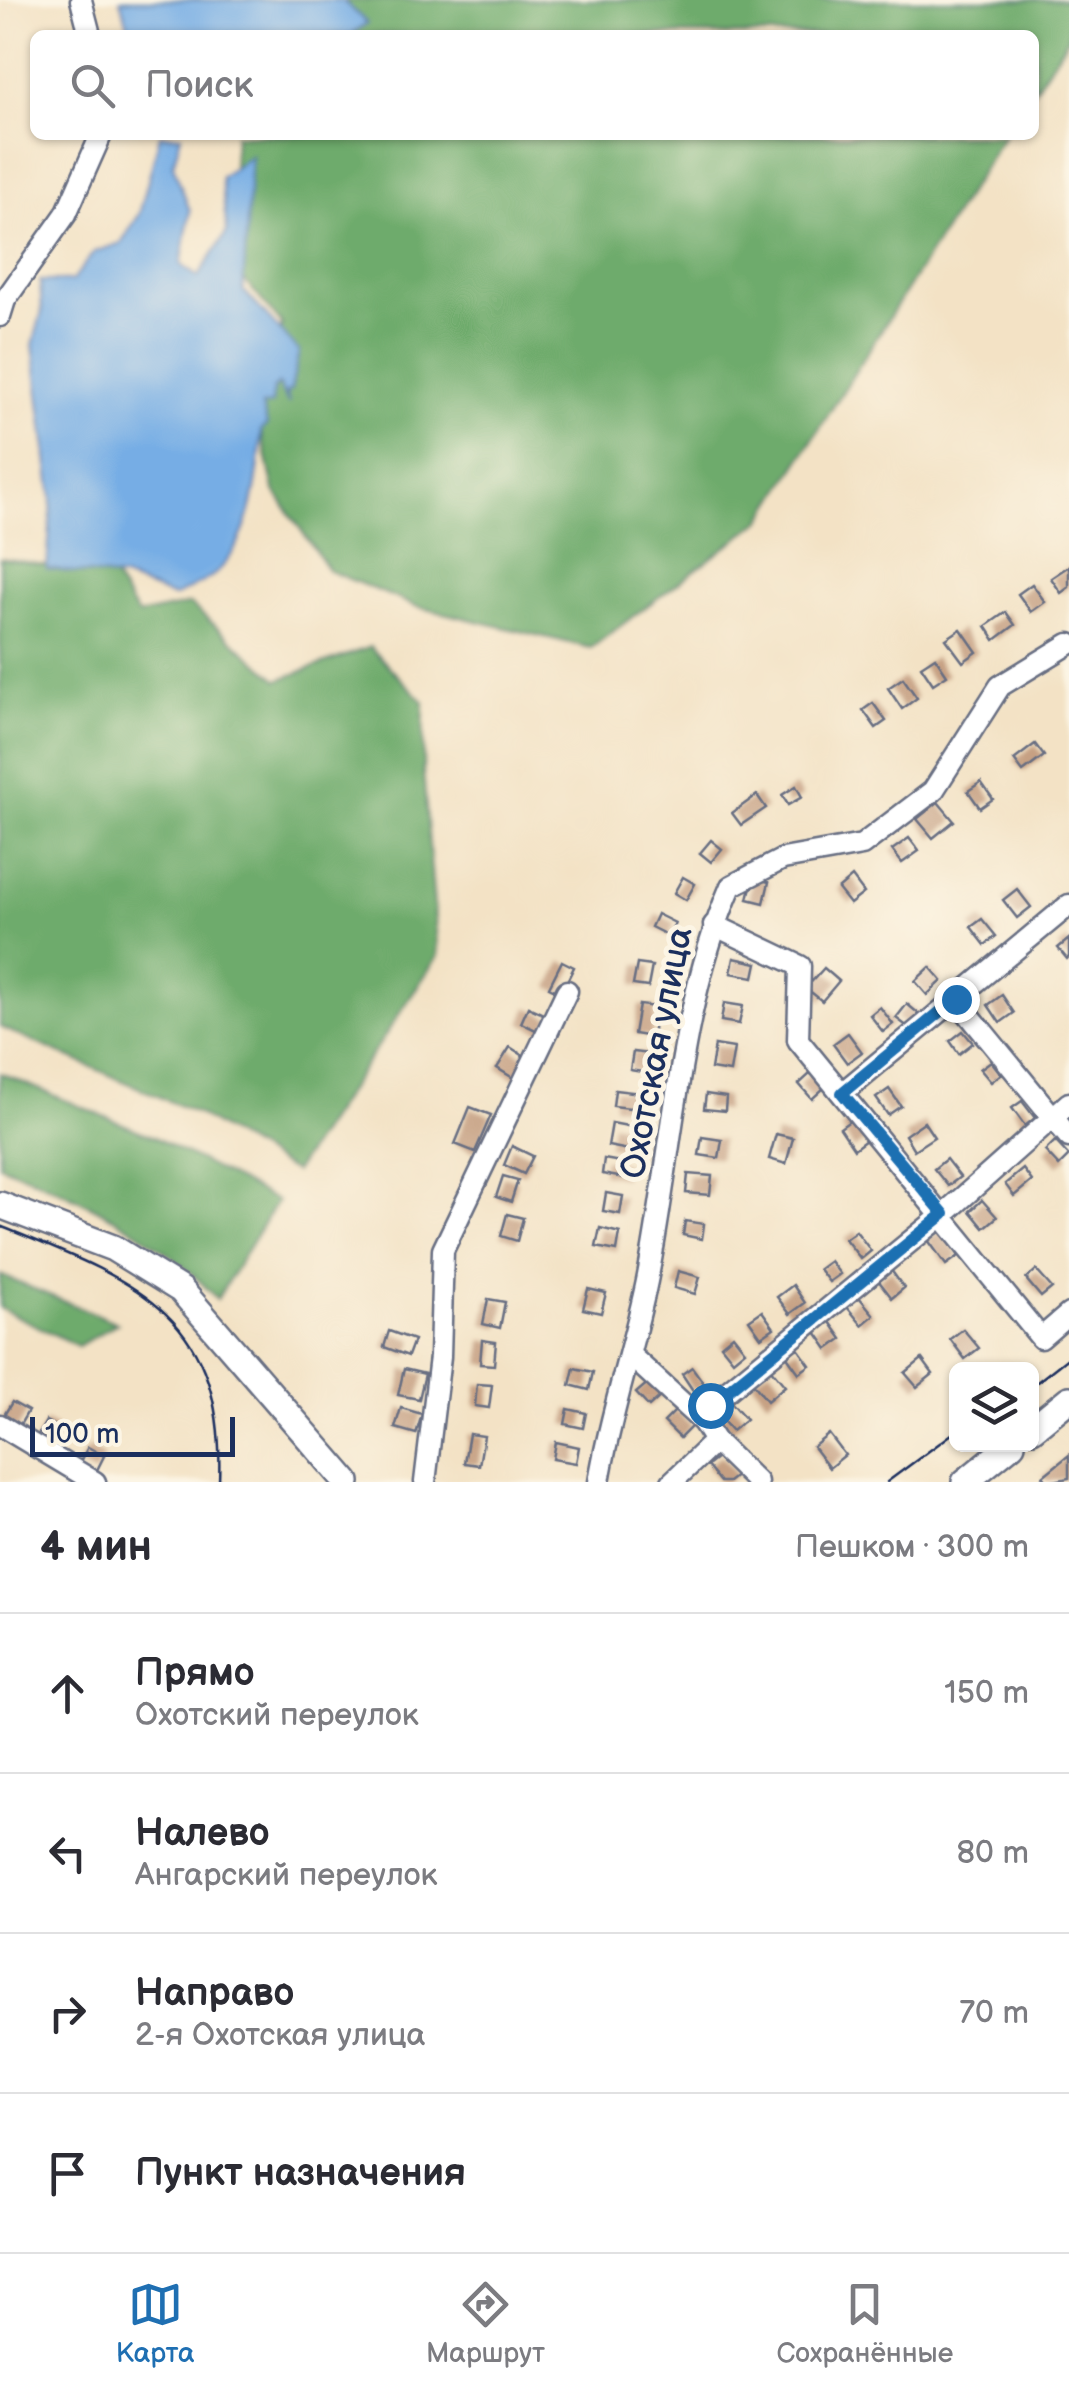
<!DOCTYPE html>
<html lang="ru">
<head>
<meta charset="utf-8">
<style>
	:root { --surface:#fff; --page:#f7f7f7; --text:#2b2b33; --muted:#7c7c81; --line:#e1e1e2; --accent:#1f6fb2 }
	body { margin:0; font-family:"Balsamiq Sans",sans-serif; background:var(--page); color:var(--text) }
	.controls { position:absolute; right:30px; bottom:30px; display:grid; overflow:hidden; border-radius:15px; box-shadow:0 2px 8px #0004 }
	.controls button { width:90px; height:90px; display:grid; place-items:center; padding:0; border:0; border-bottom:2px solid var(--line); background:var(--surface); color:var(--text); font:50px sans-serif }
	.scale { position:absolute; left:30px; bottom:25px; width:205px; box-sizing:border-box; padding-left:10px; border:5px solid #1b2f5e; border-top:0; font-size:28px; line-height:35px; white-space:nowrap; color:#1b2f5e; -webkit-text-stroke:8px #fcf5e5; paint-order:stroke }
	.stop { position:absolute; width:30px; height:30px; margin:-22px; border:8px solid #1f6fb2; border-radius:50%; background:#fff }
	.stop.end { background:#1f6fb2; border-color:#fff; box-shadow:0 2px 10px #0008 }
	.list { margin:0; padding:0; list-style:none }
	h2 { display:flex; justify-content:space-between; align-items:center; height:130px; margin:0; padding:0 40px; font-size:42px }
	h2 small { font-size:32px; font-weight:400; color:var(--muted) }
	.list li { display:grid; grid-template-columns:65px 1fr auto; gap:30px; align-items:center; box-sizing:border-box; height:160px; padding:0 40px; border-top:2px solid var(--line) }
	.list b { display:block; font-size:38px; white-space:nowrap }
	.list p { margin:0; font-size:32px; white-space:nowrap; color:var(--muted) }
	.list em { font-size:32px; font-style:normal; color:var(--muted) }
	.icon { flex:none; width:55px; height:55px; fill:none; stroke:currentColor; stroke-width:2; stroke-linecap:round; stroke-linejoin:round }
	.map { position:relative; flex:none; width:1069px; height:1482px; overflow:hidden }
	.search { position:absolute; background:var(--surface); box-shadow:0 2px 8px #0004; left:30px; right:30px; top:30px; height:110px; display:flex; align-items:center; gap:25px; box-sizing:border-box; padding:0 35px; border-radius:15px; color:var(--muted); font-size:38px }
	.sheet { height:770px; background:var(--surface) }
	nav { display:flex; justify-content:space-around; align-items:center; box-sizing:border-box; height:140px; border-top:2px solid var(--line); background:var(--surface); font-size:28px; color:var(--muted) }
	nav a { display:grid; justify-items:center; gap:5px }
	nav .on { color:var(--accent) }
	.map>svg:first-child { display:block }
</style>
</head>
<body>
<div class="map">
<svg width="1069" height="1482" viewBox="0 0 1069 1482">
	<rect width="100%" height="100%" fill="#fcf5e5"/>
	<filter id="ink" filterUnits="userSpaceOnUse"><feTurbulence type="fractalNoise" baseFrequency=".01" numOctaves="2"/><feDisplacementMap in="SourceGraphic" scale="20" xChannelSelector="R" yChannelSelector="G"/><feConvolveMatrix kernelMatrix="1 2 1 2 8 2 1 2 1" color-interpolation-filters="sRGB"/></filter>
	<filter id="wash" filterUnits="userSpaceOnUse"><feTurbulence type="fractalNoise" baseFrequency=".0048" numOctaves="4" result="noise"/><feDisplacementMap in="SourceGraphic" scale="40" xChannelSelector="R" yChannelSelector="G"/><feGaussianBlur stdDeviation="2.25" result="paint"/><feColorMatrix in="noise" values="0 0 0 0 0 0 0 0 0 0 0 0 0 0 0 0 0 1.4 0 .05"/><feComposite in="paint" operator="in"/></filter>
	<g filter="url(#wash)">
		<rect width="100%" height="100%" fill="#f3e2c5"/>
		<g fill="#6eab6c" stroke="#446d65" stroke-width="2.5">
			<path d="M347,0h722v37l-35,53v-55h-699z"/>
			<path d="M235,135h769l-242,385 -171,128 -173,-41 -89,-36 -55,-81 -16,-72 24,-94 -55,-64z"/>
			<path d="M0,558l113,18 25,39 52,-11 88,76 92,-33 54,55 -1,68 15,186 -144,216 -100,-60 -194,-85z"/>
			<path d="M0,1073l154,64 123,64 -60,98c-58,-64 -137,-102 -217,-134z"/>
			<path d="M0,1275l117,48 -39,23 -78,-38z"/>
		</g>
		<g fill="#76ade5" stroke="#486ea2" stroke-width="2.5">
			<path d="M120,0h222l25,23 -16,12h-220z"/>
			<path d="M160,135h21l-8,30 17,46 -9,54 17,12 29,-45 -6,-55 30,-21 -8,134 56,61 -8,39 -5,3 3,11 -11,-19 -5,4 -1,15 -10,2 5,19 -6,5c-1,43 -9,104 -39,137 -10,13 -33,21 -48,30l-51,-19 -76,-9 5,-70 -19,-154 9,-34 -2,-30h32l22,-29 27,-9 18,-28z"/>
		</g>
		<g id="blocks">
			<g fill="#c6a083">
				<path d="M1069,566v21l-8,6 -10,-15z"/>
				<path d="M1032,584l13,18 -14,10 -13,-18z"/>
				<path d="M1006,612l9,13 -20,15 -9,-14z"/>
				<path d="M961,629l16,23 -14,10 -17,-23z"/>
				<path d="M935,657l12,18 -14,9 -12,-18z"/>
				<path d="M903,678l14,20 -15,11 -14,-21z"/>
				<path d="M873,703l13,18 -10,7 -13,-18z"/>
				<path d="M1035,744l9,12 -21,16 -9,-12z"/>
				<path d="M981,782l12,17 -13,9 -12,-17z"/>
				<path d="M796,786l6,11 -14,8 -6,-10z"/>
				<path d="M757,795l9,13 -25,17 -9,-12z"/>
				<path d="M938,802l16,19 -21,17 -16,-19z"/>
				<path d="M909,838l10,13 -17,12 -10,-13z"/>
				<path d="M711,840l11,9 -11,13 -11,-9z"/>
				<path d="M683,877l12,7 -9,16 -12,-7z"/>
				<path d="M852,877l12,16 -14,11 -12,-15z"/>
				<path d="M753,878l16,4 -5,21 -16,-4z"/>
				<path d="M1017,889l14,18 -14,11 -14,-18z"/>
				<path d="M657,914l18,9 -6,13 -18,-9z"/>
				<path d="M982,919l14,17 -11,9 -14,-18z"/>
				<path d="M1069,939v18l-2,2 -9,-11z"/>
				<path d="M734,958l23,5 -3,14 -23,-4z"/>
				<path d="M562,961l12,6 -13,26 -12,-6z"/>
				<path d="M637,964l15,2 -4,21 -15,-2z"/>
				<path d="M930,967l12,14 -15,14 -12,-14z"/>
				<path d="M824,968l15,13 -17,20 -16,-13z"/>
				<path d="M1002,995l12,18 -14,10 -12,-18z"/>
				<path d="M724,1003l19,3 -4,18 -18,-3z"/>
				<path d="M907,1004l12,10 -11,13 -12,-9z"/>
				<path d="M639,1005l17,2 -4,30 -18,-3z"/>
				<path d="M528,1007l22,10 -8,16 -21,-10z"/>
				<path d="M880,1007l13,17 -10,8 -13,-17z"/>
				<path d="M963,1031l10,12 -14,11 -9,-13z"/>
				<path d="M848,1033l14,19 -15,11 -14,-19z"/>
				<path d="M715,1045l19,3 -4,24 -19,-3z"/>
				<path d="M510,1047l20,13 -12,21 -21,-13z"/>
				<path d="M633,1052l17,2 -2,19 -18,-3z"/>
				<path d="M991,1061l10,13 -10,8 -11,-13z"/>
				<path d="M811,1073l13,15 -12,11 -13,-15z"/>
				<path d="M889,1089l12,17 -13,9 -12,-17z"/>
				<path d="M615,1090l26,3 -2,16 -26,-3z"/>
				<path d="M706,1094l20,3 -1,14 -21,-2z"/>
				<path d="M1022,1101l13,17 -10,8 -13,-18z"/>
				<path d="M470,1107l21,8 -16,37 -20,-8z"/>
				<path d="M851,1120l15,20 -12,9 -14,-21z"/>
				<path d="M924,1122l10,15 -20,13 -9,-15z"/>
				<path d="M612,1123l26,5 -4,23 -26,-5z"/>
				<path d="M776,1134l17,4 -7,26 -17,-5z"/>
				<path d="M702,1137l20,3 -3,18 -20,-3z"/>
				<path d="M1055,1141l14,15 -10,10 -14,-15z"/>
				<path d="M512,1146l21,10 -9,18 -20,-9z"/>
				<path d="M604,1159l22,4 -2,15 -22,-4z"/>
				<path d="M946,1159l14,18 -12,9 -14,-17z"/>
				<path d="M1023,1169l9,12 -18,15 -9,-12z"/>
				<path d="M688,1174l24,2 -2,19 -24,-2z"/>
				<path d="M503,1176l15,4 -7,22 -15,-5z"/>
				<path d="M606,1193l17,3 -3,18 -17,-3z"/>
				<path d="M982,1200l15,17 -13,11 -14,-17z"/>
				<path d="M507,1214l16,4 -6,23 -16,-5z"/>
				<path d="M685,1221l19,3 -2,15 -19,-4z"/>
				<path d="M600,1228l20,5 -3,18 -21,-4z"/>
				<path d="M856,1231l15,20 -10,8 -16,-20z"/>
				<path d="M941,1231l18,25 -13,9 -18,-25z"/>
				<path d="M830,1261l10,13 -11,8 -10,-13z"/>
				<path d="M891,1270l13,18 -12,10 -14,-18z"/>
				<path d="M1036,1270l16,18 -11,9 -15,-18z"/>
				<path d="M678,1271l22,6 -5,17 -21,-6z"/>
				<path d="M793,1285l12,18 -15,11 -13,-17z"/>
				<path d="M588,1289l18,4 -5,20 -18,-4z"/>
				<path d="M859,1297l15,18 -12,10 -15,-18z"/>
				<path d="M488,1299l17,3 -5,26 -17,-4z"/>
				<path d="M762,1311l12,17 -13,9 -12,-17z"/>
				<path d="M828,1319l14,20 -14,10 -14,-20z"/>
				<path d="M963,1329l16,19 -14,11 -15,-20z"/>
				<path d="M389,1331l25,9 -6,16 -24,-9z"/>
				<path d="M733,1335l12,15 -12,10 -12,-15z"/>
				<path d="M482,1340l14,2 -2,23 -14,-1z"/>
				<path d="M797,1347l13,18 -11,8 -13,-18z"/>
				<path d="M922,1359l11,15 -16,13 -12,-14z"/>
				<path d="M692,1367l13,18 -11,7 -12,-18z"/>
				<path d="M574,1368l19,4 -4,18 -19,-5z"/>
				<path d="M770,1368l15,18 -18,15 -15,-19z"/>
				<path d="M404,1369l21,5 -6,25 -21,-4z"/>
				<path d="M650,1381l13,13 -14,13 -13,-14z"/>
				<path d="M477,1384l15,1 -3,23 -14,-2z"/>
				<path d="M12,1402l16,9 -11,19 -16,-10z"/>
				<path d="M731,1402l15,17 -14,12 -15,-17z"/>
				<path d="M401,1408l21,6 -6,20 -21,-6z"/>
				<path d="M568,1409l18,4 -3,15 -18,-4z"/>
				<path d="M676,1410l16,16 -12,12 -16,-16z"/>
				<path d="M46,1421l16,9 -11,19 -16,-9z"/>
				<path d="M469,1434l15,2 -5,29 -15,-2z"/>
				<path d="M829,1434l16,21 -16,13 -16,-21z"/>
				<path d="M556,1442l23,5 -3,16 -23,-4z"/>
				<path d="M88,1447l16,9 -9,18 -17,-9z"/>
				<path d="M721,1455l16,20 -9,7h-8l-13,-16z"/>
				<path d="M1069,1455v23l-21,4 -5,-6z"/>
			</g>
		</g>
	</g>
	<g filter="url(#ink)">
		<use href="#blocks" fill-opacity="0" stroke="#676e82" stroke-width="2.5"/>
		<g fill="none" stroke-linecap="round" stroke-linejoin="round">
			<defs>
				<g id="minor">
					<path d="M81,0l9,35"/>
					<path d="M0,316l5,-16 61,-86 35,-79"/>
					<path d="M714,925l86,41 -2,74 243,298 28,-24"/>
					<path d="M956,999l113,138"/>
					<path d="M842,1093l227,-188"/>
					<path d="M630,1355l73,67 12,19 -43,41"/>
					<path d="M703,1422l7,-17 234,-191 125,-111"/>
					<path d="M0,1425l95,57"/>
					<path d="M715,1441l42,41"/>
					<path d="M425,1482l15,-125 3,-107 124,-259"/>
					<path d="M599,1482c11,-68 34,-133 48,-201 26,-130 31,-272 84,-395l52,-27 79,-14 71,-54 67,-105 69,-42"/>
				</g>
				<g id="major">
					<path d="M0,1205l113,43 68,42 166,192"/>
					<path d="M1032,1429l37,-30"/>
					<path d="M965,1482l47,-38"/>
				</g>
			</defs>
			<use href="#minor" stroke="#676e82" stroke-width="25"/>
			<use href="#major" stroke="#676e82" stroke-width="30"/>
			<use href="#minor" stroke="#fff" stroke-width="20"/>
			<use href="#major" stroke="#fff" stroke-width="25"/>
			<g stroke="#1b2f5e" stroke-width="2.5">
				<path d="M0,1226c136,55 226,87 219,256"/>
				<path d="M1032,1386l37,-29"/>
				<path d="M887,1482l69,-51"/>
			</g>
		</g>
	</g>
	<g fill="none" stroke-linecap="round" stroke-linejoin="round" filter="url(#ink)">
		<path stroke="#1f6fb2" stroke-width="12" d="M710,1405l234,-191 -102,-121 114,-94"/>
	</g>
	<g text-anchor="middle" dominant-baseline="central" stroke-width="10" stroke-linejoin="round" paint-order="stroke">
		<g font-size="35" fill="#1b2f5e" stroke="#fcf5e5">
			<text transform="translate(657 1053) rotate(-79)">Охотская улица</text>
		</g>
	</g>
</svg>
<div class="controls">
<button><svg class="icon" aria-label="layers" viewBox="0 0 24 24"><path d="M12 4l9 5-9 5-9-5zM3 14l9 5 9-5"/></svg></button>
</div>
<div class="scale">100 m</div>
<div class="stop" style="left:710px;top:1405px"></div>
<div class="stop end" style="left:956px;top:999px"></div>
<div class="search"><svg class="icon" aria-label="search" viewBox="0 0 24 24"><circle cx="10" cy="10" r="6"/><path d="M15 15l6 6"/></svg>Поиск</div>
</div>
<section class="sheet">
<h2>4 мин<small>Пешком · 300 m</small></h2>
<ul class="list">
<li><svg class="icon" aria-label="ahead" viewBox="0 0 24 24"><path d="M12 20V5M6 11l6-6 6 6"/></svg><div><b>Прямо</b><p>Охотский переулок</p></div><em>150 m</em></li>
<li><svg class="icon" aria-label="left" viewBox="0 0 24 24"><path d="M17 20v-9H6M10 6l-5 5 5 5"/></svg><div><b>Налево</b><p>Ангарский переулок</p></div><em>80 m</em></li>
<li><svg class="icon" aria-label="right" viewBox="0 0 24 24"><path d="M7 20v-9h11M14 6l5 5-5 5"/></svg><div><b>Направо</b><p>2-я Охотская улица</p></div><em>70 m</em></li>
<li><svg class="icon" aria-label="arrive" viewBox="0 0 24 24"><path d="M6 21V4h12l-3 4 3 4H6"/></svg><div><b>Пункт назначения</b></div></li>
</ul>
</section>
<nav>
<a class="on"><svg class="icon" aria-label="map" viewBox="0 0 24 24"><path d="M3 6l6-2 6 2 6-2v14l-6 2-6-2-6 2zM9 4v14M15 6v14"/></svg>Карта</a>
<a><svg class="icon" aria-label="directions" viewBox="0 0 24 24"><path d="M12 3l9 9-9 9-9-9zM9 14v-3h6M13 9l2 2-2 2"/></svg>Маршрут</a>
<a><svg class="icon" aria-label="saved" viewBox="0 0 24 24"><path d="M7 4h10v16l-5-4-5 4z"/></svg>Сохранённые</a>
</nav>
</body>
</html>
